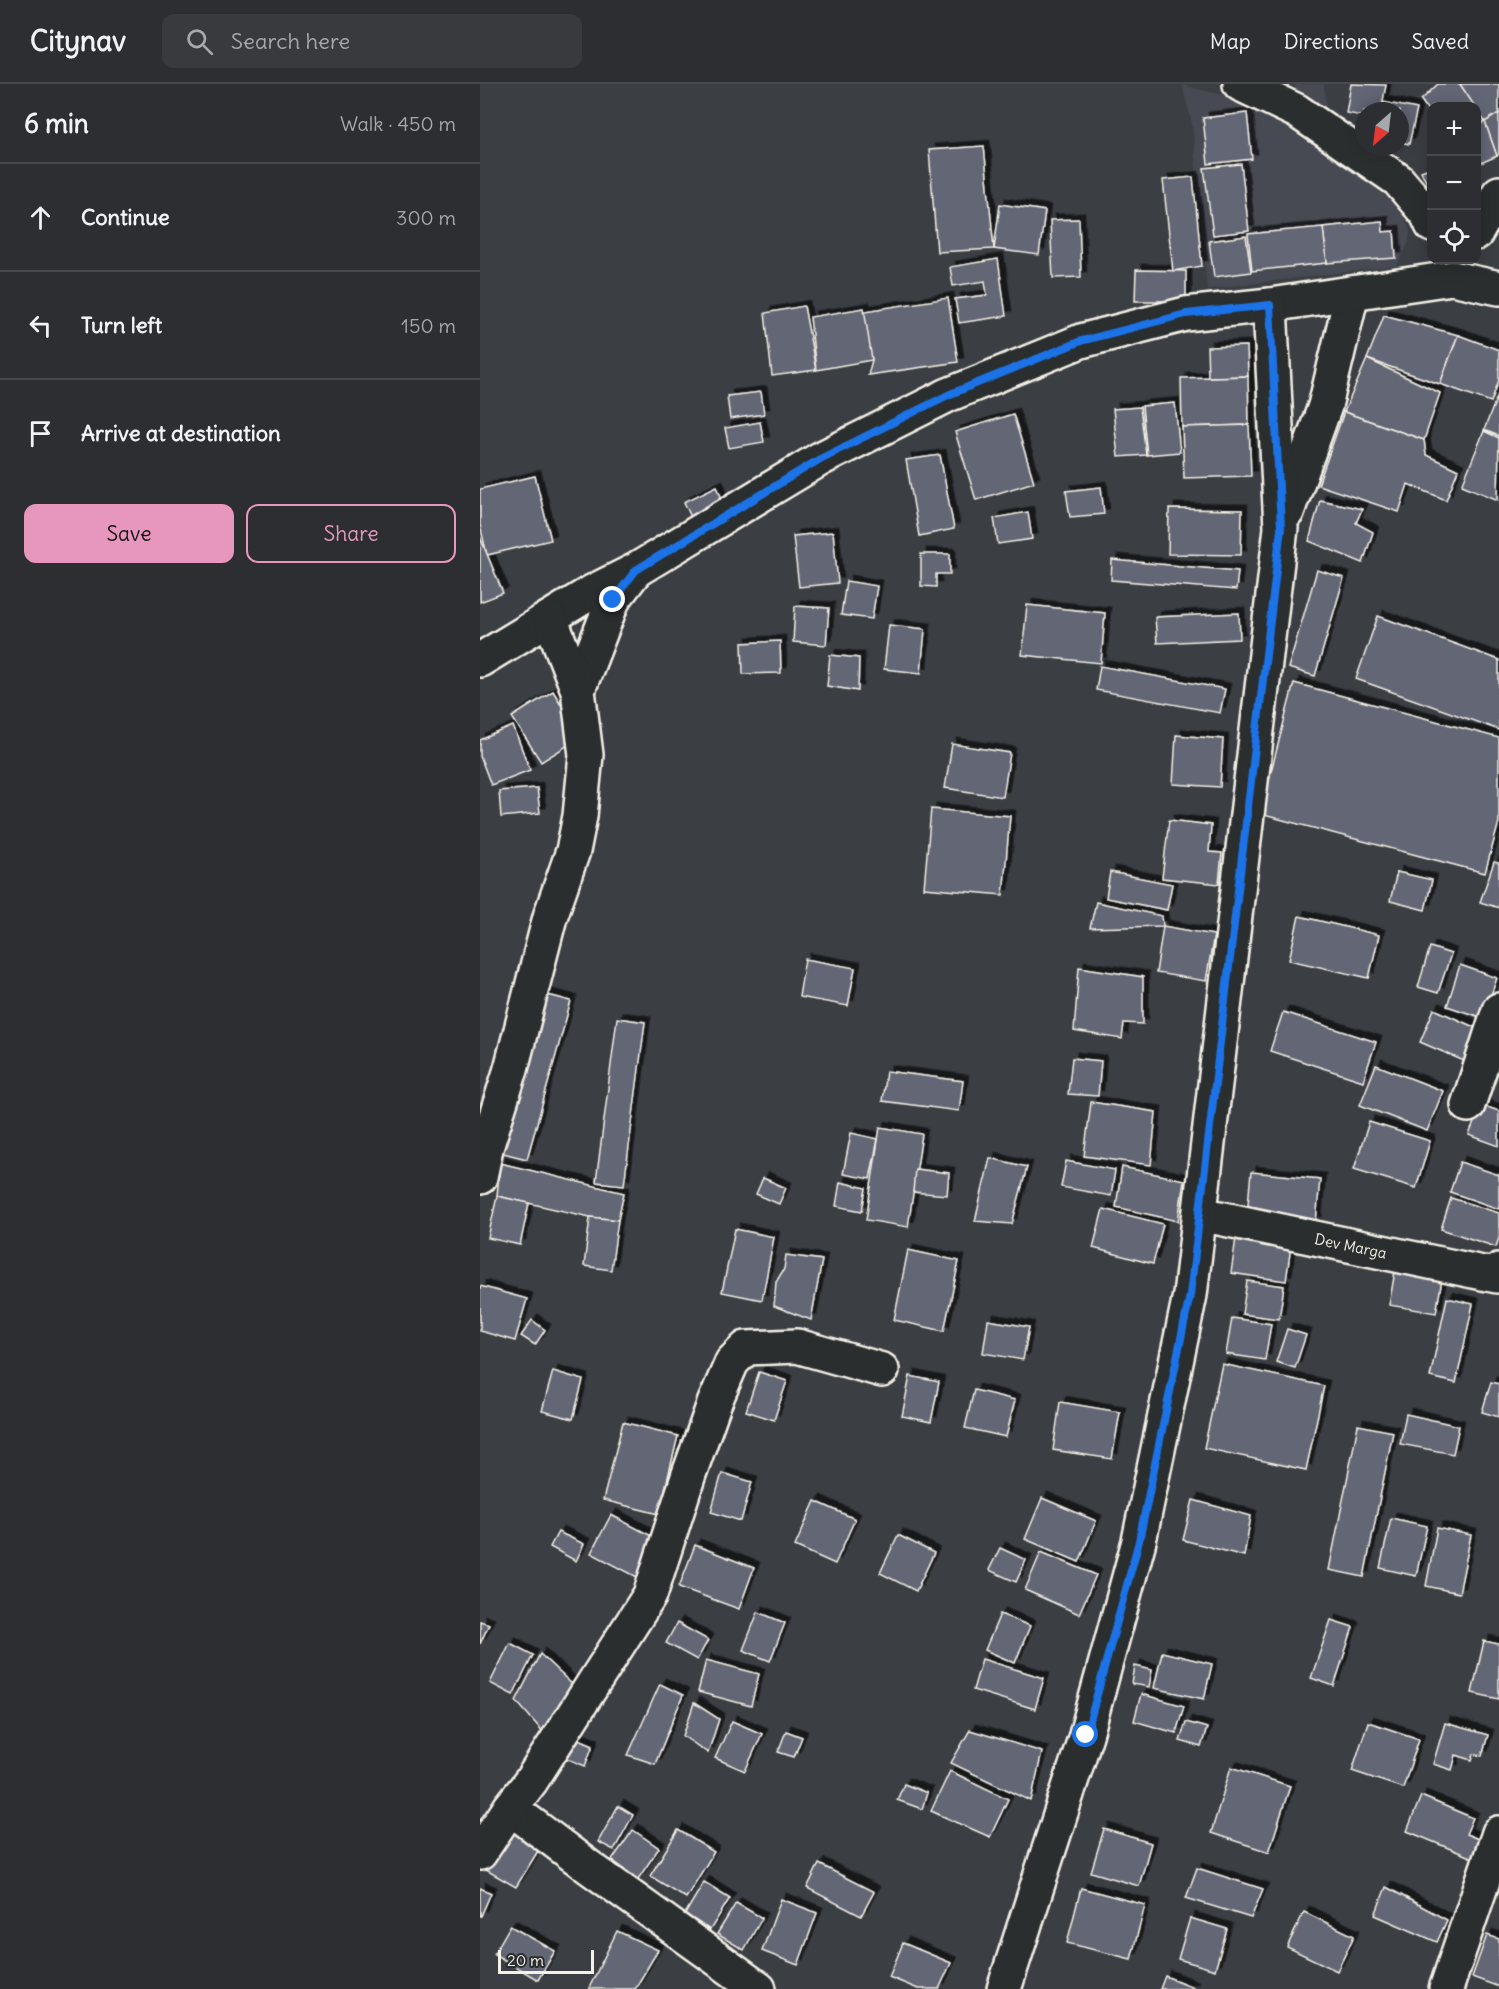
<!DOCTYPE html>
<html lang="en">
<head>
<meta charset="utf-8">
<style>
	:root { --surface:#2c2e32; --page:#383a3e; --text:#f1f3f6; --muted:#a6a8ac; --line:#484a4d; --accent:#e797bd }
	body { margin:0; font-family:Delius,sans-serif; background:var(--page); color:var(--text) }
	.controls { position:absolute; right:18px; top:18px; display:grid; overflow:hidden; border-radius:12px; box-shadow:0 3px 15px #0003 }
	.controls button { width:54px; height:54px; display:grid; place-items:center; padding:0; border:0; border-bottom:2px solid var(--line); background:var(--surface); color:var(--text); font:30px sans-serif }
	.compass { position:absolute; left:875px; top:18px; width:54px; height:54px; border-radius:50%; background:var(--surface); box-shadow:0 3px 15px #0003; rotate:208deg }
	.scale { position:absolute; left:18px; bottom:15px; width:96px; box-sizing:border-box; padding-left:6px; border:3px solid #f4f1e8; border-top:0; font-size:16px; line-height:21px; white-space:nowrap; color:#f4f1e8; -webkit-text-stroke:4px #2a2d2e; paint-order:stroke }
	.stop { position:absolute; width:18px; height:18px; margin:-14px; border:4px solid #1a73e8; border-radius:50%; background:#fff }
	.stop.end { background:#1a73e8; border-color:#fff; box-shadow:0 2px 6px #0008 }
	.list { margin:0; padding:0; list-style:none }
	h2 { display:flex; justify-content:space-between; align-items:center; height:78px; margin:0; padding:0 24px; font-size:26px }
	h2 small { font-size:20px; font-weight:400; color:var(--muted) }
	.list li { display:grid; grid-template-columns:39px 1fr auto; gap:18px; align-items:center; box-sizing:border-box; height:108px; padding:0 24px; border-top:2px solid var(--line) }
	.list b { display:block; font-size:22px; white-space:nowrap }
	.list em { font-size:20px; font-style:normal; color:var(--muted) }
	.actions { display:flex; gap:12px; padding:18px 24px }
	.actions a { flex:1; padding:14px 0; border:2px solid var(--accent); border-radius:12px; text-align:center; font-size:21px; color:var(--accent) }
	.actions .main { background:var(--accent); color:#111 }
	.icon { flex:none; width:33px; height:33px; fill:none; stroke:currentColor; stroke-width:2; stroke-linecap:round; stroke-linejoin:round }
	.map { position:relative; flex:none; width:1019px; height:1905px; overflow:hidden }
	header { display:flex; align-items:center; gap:36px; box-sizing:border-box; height:84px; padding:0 30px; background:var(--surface); border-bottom:2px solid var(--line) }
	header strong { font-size:28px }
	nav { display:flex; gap:33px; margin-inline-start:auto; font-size:21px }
	.search { width:420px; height:54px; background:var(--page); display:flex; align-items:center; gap:15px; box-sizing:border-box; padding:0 21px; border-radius:12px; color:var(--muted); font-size:22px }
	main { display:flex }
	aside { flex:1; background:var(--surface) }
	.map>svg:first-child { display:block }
</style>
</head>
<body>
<header>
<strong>Citynav</strong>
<div class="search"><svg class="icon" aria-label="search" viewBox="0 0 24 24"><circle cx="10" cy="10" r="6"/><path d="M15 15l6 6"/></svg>Search here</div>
<nav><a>Map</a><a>Directions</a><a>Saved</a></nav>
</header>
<main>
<aside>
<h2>6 min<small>Walk · 450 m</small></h2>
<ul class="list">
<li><svg class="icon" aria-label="ahead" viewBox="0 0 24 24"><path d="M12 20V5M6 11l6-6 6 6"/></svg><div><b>Continue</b></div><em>300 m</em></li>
<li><svg class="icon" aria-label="left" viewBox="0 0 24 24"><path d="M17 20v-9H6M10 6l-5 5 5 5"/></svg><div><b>Turn left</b></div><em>150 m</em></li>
<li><svg class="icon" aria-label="arrive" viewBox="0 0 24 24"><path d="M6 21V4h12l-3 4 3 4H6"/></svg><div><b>Arrive at destination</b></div></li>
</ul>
<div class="actions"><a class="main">Save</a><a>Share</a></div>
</aside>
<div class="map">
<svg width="1019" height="1905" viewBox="0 0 1019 1905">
	<defs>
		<filter id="shadow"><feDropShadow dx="5.5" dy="-5.5" stdDeviation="0" flood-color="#0009"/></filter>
	</defs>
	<rect width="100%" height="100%" fill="#3b3e43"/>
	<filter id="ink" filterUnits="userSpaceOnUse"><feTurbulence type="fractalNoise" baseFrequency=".0167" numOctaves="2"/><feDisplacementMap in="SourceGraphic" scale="12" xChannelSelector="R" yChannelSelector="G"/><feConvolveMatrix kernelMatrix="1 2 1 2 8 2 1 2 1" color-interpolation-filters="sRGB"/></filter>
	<g filter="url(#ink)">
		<g fill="#474a52">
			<path d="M815,0h29l5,48 -32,-21z"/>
			<path d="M702,1l42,10 54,25 56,32 58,38 18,41 -1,11 -12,24 -190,23 -15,-166z"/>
		</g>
		<g fill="#646675" stroke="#f4f1e8" stroke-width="1.5" filter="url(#shadow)">
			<path d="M871,0l35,1 -5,26h-17v22l-4,-1 3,-16 -17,-3z"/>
			<path d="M958,0h22l15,22h-43v10l-11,-16z"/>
			<path d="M980,0h39v29l-14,9z"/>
			<path d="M903,18l34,7 -8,35 -9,-2v-31h-19z"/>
			<path d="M767,29l5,46 -44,5 -5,-46z"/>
			<path d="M1019,29v41l-2,2 -12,-34z"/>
			<path d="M1005,38l12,34 -21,9v-40z"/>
			<path d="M504,62l10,103 -57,3 -8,-102z"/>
			<path d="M761,80l8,67 -36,4 -9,-67z"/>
			<path d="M952,83v24l-1,1 -10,-21z"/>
			<path d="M713,93l9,89 -29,5 -10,-91z"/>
			<path d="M520,120l45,7 -6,44 -45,-6z"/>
			<path d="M599,135l2,58 -28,1 -3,-58z"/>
			<path d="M902,137l1,11 11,-1 2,27 -69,5 -4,-36z"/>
			<path d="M843,143l4,36 -75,8 -4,-37z"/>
			<path d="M766,152l5,36 -37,5 -5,-36z"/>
			<path d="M518,175l8,57 -47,7 -4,-24 32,-4 -2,-14 -32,5 -3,-19z"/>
			<path d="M656,186l50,1v30h-51z"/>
			<path d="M468,214l10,64 -90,13 4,-15 -13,-48z"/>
			<path d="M324,222l12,64 -44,6 -7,-63z"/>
			<path d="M384,224l8,52 -56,10 -6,-53z"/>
			<path d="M904,231l74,20 -18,49 -73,-25z"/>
			<path d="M978,251l41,15v30l-8,22 -51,-18z"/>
			<path d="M767,262l1,30 -40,1 -1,-30z"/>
			<path d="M887,275l73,34 -16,47 -80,-28z"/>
			<path d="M768,292l1,49 -67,2 -1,-49z"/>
			<path d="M281,308l3,22 -34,5 -3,-23z"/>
			<path d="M1019,308v44l-15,-6z"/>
			<path d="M695,319l5,49 -33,3 -5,-49z"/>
			<path d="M660,323l6,48 -28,2 -5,-48z"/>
			<path d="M864,328l80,28 2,15 32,15 -12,30 -38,-16 -9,28 -81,-27z"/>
			<path d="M533,330l21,68 -58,18 -21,-68z"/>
			<path d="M280,338l4,20 -35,6 -4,-20z"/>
			<path d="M769,341l2,51 -67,2 -2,-51z"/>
			<path d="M1004,347l15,7 -1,62 -36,-15z"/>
			<path d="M460,371l14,74 -35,7 -13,-76z"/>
			<path d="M55,392l16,64 -64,15 -7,-30v-36z"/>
			<path d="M237,402l6,16 -32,15 -7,-15z"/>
			<path d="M621,403l3,27 -34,3 -4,-26z"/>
			<path d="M840,416l42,9 -6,14 17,9 -10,31 -54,-22z"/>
			<path d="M689,425l73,1 -1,45 -73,-1z"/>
			<path d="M548,428l4,27 -34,5 -4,-26z"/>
			<path d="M353,448l5,51 -39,4 -6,-51z"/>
			<path d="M0,453l23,56 -23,9z"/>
			<path d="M441,470h29v20h-14v13l-15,-1z"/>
			<path d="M632,476l126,11 -2,19 -125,-10z"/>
			<path d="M837,486l27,8 -29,98 -27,-8z"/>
			<path d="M366,497l31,5 -5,33 -31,-4z"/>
			<path d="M547,521l78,8 -4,50 -79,-8z"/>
			<path d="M315,522l34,2 -3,37 -33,-3z"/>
			<path d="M759,529l1,26 -83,4 -2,-26z"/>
			<path d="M898,532l121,44v70l-143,-51z"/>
			<path d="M409,541l36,4 -4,44 -37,-4z"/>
			<path d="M300,557l1,32 -38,1 -1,-31z"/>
			<path d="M350,571l29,3 -1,33 -31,-5z"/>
			<path d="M620,582l125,23 -5,24 -124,-23z"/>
			<path d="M814,599l205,55v84l-14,51 -225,-59z"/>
			<path d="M73,607l28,46 -40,25 -29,-45z"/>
			<path d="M33,642l17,44 -39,15 -11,-29v-16z"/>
			<path d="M696,651l47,4 -3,48 -47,-3z"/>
			<path d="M472,660l58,9 -7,44 -58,-9z"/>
			<path d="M57,704l3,25 -39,4 -2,-26z"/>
			<path d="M451,725l79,7 -7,79 -79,-7z"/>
			<path d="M689,736l42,5 -2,27 13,1 -3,31 -57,-6z"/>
			<path d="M1014,778l5,1v45l-19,-6z"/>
			<path d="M630,788l62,12 -5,26 -61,-12z"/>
			<path d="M917,788l35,8 -7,30 -35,-9z"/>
			<path d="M616,818l66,14 1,10 -73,2z"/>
			<path d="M819,832l80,19 -10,43 -80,-18z"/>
			<path d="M683,842l51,9 -8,46 -50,-8z"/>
			<path d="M950,863l21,7 -13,39 -20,-6z"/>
			<path d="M325,875l50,9 -7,38 -49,-9z"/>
			<path d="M980,881l37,13 -14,40 -36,-12z"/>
			<path d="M599,883l64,10v47l-19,-1 -2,16 -48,-8z"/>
			<path d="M64,910l27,7 -44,158 -28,-7z"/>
			<path d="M954,925l51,23 -14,32 -51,-22z"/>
			<path d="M803,928l93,30 -13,39 -93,-30z"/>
			<path d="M137,934l28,4 -21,163 -28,-3z"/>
			<path d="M592,974l29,3 -3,35 -30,-2z"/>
			<path d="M896,981l67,26 -16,40 -67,-26z"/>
			<path d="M406,987l77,10 -4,30 -77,-10z"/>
			<path d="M611,1018l65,10 -5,53 -67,-9z"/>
			<path d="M1001,1021l18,6v35l-30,-11z"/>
			<path d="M889,1038l61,19 -14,47 -62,-19z"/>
			<path d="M400,1043l42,7 -14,93 -42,-7z"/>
			<path d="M371,1049l27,6 -8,40 -27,-5z"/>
			<path d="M510,1074l37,9 -15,57 -37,-3z"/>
			<path d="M586,1077l49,9 -4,26 -50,-9z"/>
			<path d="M980,1078l39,13v34l-49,-17z"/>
			<path d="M20,1079l124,30 -6,27 -28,-3 -93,-21z"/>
			<path d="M642,1083l62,13 -6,41 -62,-14z"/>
			<path d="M435,1085l34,4 -2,22 -34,-3z"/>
			<path d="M771,1088l69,7 -4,43 -69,-7z"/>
			<path d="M283,1094l23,10 -7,16 -23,-10z"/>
			<path d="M360,1098l26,6 -4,23 -26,-5z"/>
			<path d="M17,1112l32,7 -9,42 -32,-7z"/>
			<path d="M971,1114l48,15v25l-3,9 -55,-18z"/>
			<path d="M623,1125l60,15 -10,40 -60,-16z"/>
			<path d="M110,1133l28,3 -7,50 -27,-4z"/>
			<path d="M255,1145l39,8 -12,63 -40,-8z"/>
			<path d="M756,1154l55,8 -5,35 -55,-8z"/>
			<path d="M428,1166l51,11 -15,70 -50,-11z"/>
			<path d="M306,1171l36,5 -11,60 -37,-14 2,-24 8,-13z"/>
			<path d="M917,1176l47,8 -8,45 -47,-8z"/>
			<path d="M767,1197l37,5 -5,33 -37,-5z"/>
			<path d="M0,1202l47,13 -12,42 -35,-10z"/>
			<path d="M967,1214l26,6 -17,79 -26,-6z"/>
			<path d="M752,1234l39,6 -6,36 -39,-6z"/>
			<path d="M52,1236l13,10 -10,15 -14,-9z"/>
			<path d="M508,1236l41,7 -6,33 -40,-7z"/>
			<path d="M807,1245l19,6 -11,33 -19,-6z"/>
			<path d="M742,1280l102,22 -18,84 -102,-22z"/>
			<path d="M73,1287l30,9 -10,39 -31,-8z"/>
			<path d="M279,1288l28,9 -13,39 -28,-9z"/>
			<path d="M430,1292l29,6 -8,40 -29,-6z"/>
			<path d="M1011,1298l8,2v33l-17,-5z"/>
			<path d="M494,1306l41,10 -9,37 -41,-9z"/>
			<path d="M580,1318l60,10 -8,47 -59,-9z"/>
			<path d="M926,1330l53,12 -6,28 -53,-10z"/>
			<path d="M143,1338l55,14 -19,78 -56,-14z"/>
			<path d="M878,1341l35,7 -29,145 -35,-7z"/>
			<path d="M242,1389l30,9 -11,39 -30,-9z"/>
			<path d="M562,1414l54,23 -17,41 -54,-23z"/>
			<path d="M713,1416l58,16 -7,40 -61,-16z"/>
			<path d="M335,1417l40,18 -20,45 -40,-18z"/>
			<path d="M131,1431l48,25 -20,38 -48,-25z"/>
			<path d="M911,1434l36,8 -11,50 -36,-8z"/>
			<path d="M957,1444l34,7 -12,58 -33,-7z"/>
			<path d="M78,1448l26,12 -8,17 -26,-14z"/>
			<path d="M418,1451l36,18 -18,38 -36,-18z"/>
			<path d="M215,1461l59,23 -15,41 -60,-22z"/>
			<path d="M520,1464l26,12 -10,22 -27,-12z"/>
			<path d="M561,1468l55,23 -17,39 -54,-24z"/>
			<path d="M278,1528l27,11 -15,38 -27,-11z"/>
			<path d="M520,1530l30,12 -15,37 -30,-13z"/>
			<path d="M851,1536l22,7 -19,59 -23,-8z"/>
			<path d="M0,1537l9,3 -9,20z"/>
			<path d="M197,1539l31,17 -11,20 -31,-17z"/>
			<path d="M1004,1557l15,3v55l-27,-6z"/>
			<path d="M30,1559l23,12 -20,40 -23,-12z"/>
			<path d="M682,1568l50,12 -8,35 -50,-11z"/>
			<path d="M60,1570l37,35 -33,44 -28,-32z"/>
			<path d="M502,1575l62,19 -9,31 -62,-19z"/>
			<path d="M226,1576l53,14 -8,32 -53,-14z"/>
			<path d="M655,1582l17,4 -3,17 -17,-3z"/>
			<path d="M180,1600l23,11 -28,69 -27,-9z"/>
			<path d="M661,1610l43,12 -8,27 -42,-12z"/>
			<path d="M214,1619l25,16 -11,34 -25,-17z"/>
			<path d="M252,1637l30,13 -17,37 -30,-13z"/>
			<path d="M706,1638l21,6 -6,19 -21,-6z"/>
			<path d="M888,1638l51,17 -16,49 -51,-17z"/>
			<path d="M965,1639l43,12 -6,21 -8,-2 -2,6 -16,-5 -4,15 -19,-6z"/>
			<path d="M490,1646l72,22 -11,49 -80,-38z"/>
			<path d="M306,1647l16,6 -8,20 -16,-5z"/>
			<path d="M94,1653l19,8 -8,21 -19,-8z"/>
			<path d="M751,1683l59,19 -21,66 -58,-19z"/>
			<path d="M470,1687l58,28 -18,38 -59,-26z"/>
			<path d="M424,1700l23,9 -5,16 -25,-9z"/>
			<path d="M941,1712l52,22 -7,16 17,7 -8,18 -68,-28z"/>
			<path d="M138,1722l15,9 -19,35 -16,-8z"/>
			<path d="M30,1744l31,18 -25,41 -30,-17z"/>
			<path d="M624,1745l47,14 -12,43 -48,-14z"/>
			<path d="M153,1746l26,18 -21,31 -26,-19z"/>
			<path d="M198,1746l36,22 -28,46 -36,-22z"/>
			<path d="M339,1780l55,28 -13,24 -54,-28z"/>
			<path d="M717,1784l66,21 -12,29 -65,-20z"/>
			<path d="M224,1798l26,16 -20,32 -25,-16z"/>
			<path d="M906,1803l61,33 -10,22 -62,-27z"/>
			<path d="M0,1804l11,5 -10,23h-1z"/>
			<path d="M601,1804l64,17 -14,54 -64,-16z"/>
			<path d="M301,1815l36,14 -19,52 -36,-14z"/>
			<path d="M256,1819l26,15 -18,32 -27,-16z"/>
			<path d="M824,1828l50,24 -17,35 -50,-24z"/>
			<path d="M710,1834l37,11 -12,41 -37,-11z"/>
			<path d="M30,1842l45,25 -17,29 -44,-26z"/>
			<path d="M137,1847l41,19 -23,39h-45l-1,-1z"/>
			<path d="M1007,1851l12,4v48l-27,-10z"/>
			<path d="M423,1859l48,20 -12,26h-21l-29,-12z"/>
			<path d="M685,1892l28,11 -1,2h-32z"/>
		</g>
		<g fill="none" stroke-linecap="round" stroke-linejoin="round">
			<defs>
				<g id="minor">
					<path d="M760,0l57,27 101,69 29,34 5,11"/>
					<path d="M996,149l23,-40"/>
					<path d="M807,428l38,-106 27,-113"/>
					<path d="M0,576l112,-68 44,-22 184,-111 128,-64 133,-54 105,-27 84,-9 182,-27 47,10"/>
					<path d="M98,606l35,-90 22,-29"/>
					<path d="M988,1021l31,-95"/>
					<path d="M0,1093l6,-29 25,-79 39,-152 23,-66 7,-35 6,-61 -8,-65 -28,-72"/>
					<path id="s1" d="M720,1130l297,62 2,-6"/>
					<path d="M30,1724l79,59 170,122"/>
					<path d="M0,1769l30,-45 21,-27 119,-186 39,-121 25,-70 18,-42 14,-14 51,-2 85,24"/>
					<path d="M524,1905l82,-254 53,-194 51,-246 91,-767 -11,-223"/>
					<path d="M966,1905l53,-156"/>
				</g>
			</defs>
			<use href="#minor" stroke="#f4f1e8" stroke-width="38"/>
			<use href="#minor" stroke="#2a2d2e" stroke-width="33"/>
		</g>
	</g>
	<g fill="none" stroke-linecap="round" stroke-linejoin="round" filter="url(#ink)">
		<path stroke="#1a73e8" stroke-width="8" d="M133,516l23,-30 184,-111 128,-64 133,-54 105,-27 84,-9 11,223 -91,767 -51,246 -53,194"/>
	</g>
	<g text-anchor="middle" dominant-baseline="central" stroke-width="6" stroke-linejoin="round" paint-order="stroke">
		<g font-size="15" fill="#f4f1e8" stroke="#2a2d2e">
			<text stroke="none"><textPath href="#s1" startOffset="154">Dev Marga</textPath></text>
		</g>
	</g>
</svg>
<div class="controls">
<button>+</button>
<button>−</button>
<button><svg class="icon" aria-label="locate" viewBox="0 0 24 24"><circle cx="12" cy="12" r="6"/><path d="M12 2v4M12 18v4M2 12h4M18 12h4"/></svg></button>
</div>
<svg class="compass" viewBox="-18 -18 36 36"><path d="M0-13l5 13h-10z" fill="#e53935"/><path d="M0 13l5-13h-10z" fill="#a6a8ac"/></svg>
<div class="scale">20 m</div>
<div class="stop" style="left:606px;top:1651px"></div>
<div class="stop end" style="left:133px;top:516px"></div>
</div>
</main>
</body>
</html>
